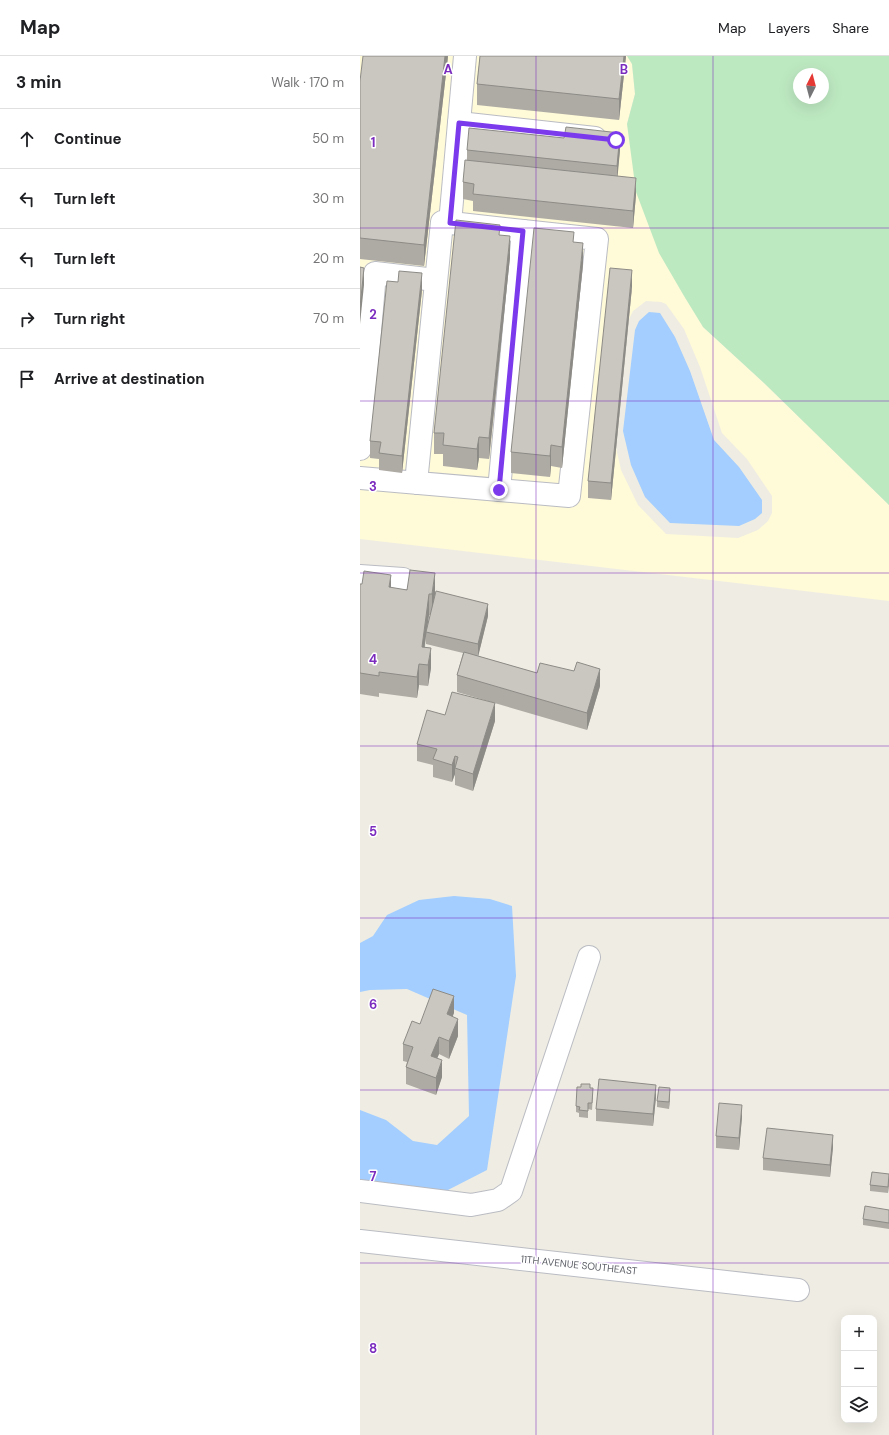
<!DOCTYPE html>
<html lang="en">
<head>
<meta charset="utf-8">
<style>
	:root { --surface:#fff; --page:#f6f6f6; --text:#202124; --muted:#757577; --line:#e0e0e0 }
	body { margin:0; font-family:"DM Sans",sans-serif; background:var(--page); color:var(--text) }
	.controls { position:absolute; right:12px; bottom:12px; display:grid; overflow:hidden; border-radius:8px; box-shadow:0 4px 16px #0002 }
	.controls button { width:36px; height:36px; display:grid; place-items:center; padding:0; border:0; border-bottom:1px solid var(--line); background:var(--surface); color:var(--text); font:20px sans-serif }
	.compass { position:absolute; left:433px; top:12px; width:36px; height:36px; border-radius:50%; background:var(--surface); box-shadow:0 4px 16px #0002; rotate:6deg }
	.stop { position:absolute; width:12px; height:12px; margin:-9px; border:3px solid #7c3aed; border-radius:50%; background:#fff }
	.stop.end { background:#7c3aed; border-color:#fff; box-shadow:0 1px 4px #0008 }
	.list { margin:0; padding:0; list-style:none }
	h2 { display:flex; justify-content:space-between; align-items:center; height:52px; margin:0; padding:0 16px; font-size:17px }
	h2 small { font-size:13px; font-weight:400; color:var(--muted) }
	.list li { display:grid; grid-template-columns:26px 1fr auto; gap:12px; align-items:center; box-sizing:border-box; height:60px; padding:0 16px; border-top:1px solid var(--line) }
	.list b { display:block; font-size:15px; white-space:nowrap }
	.list em { font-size:13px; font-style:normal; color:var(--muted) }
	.icon { flex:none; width:22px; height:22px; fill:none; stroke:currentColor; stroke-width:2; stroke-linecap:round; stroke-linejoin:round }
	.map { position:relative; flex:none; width:529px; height:1379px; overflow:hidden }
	header { display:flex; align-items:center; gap:24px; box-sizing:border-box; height:56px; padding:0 20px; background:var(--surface); border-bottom:1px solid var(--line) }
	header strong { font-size:19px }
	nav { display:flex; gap:22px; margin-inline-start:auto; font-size:14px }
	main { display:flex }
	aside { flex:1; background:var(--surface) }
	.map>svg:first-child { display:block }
</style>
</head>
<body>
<header>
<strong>Map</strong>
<nav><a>Map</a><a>Layers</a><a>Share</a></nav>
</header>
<main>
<aside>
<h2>3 min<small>Walk · 170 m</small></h2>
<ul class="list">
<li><svg class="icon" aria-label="ahead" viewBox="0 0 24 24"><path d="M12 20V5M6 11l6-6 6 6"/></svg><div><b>Continue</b></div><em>50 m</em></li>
<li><svg class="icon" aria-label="left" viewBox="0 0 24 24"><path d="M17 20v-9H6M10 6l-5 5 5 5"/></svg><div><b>Turn left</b></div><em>30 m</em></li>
<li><svg class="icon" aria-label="left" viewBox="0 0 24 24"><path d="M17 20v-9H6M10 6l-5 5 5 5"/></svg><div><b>Turn left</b></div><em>20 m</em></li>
<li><svg class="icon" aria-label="right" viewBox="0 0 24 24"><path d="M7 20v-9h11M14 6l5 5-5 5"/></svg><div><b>Turn right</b></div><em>70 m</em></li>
<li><svg class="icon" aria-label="arrive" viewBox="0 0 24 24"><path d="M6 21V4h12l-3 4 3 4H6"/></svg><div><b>Arrive at destination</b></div></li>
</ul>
</aside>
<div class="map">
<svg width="529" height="1379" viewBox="0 0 529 1379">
	<rect width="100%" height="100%" fill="#efede3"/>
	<path fill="#fffad8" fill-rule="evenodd" d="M0,0h267l5,8 3,30 -8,30 76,203 61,56 125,122v96l-529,-62zM286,245l15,1 5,2 18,25 16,38 22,66 25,26 25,37v17l-4,8 -10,9 -20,8 -72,-4 -28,-29 -17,-35 -9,-40 12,-101 9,-18z"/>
	<path fill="#bde9c1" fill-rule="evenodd" d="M267,0h262v449l-125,-122 -61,-56 -19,-31 -25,-43 -23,-61 -9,-68 8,-30 -3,-30zM439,18h24v24h-24z"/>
	<g fill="#a3ceff">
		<path d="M289,256l11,1 15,24 15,34 24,69 25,27 23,33v13l-7,6 -16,7 -69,-3 -25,-26 -14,-32 -8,-34 12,-101 4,-9z"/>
		<path d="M94,840l36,3 22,7 4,70 -29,194 -41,21 -86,-9v-72l26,10 27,21 24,4 32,-29 -2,-101 -60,-26 -37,1 -10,2v-49l13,-7 14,-21 32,-15z"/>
	</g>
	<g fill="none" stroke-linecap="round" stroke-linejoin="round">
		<defs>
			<g id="minor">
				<path d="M99,67l136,15"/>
				<path d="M90,167l15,-167"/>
				<path d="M0,393l15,-176 52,6"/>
				<path d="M0,422l209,18 28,-257 -155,-17 -26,261"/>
				<path d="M139,434l24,-259"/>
				<path d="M0,520l43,3"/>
				<path d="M0,1135l111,14 27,-5 13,-9 78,-234"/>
				<path d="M0,1185l438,49"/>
			</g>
		</defs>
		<use href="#minor" stroke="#babcc3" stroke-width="24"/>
		<use href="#minor" stroke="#fff" stroke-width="22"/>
	</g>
	<g fill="#aeaba5" fill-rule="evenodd">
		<path d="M88,0l-24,210 -64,-7v-178z"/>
		<path d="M120,0h146l-7,64 -142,-15v-21z"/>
		<path d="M107,94h153l-3,26 19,19 -3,33 -160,-17v-10l-10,-2v-17l4,-22z"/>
		<path d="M140,179l10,22 -21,202 -10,-1 -2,12 -34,-4v-12h-9v-21z"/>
		<path d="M223,208l-21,204 -11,-2 -1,11 -39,-4v-21z"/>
		<path d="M272,231l-21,213 -23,-2v-17z"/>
		<path d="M62,234l-20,183 -23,-3v-11l-9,-1v-17z"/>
		<path d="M0,528l75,10 -1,8 54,14 -10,40 59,17 63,13 -13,44 -130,-38v-17l6,-22 -37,-9v-10l-1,13 6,21 -3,18 -9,-1 -2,13 -38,-5v4l-19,-3zM69,559h1l-3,15z"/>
		<path d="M85,659l50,6 -22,70 -18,-6v-11l-3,8 -19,-5v-12l-16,-4v-17z"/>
		<path d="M94,957l-2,3 6,20 -9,23 -10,-5 -2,4 5,19 -6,18 -30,-11v-17l1,-5 -4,-1v-17l17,-20z"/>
		<path d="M230,1032l3,7 -1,15 -4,-1v9l-9,-1v-4l-3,-1v-6z"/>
		<path d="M310,1039l-1,14 -12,-2v-6z"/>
		<path d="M296,1041l-3,29 -57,-5v-12z"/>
		<path d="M382,1061l-3,33 -23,-2v-12z"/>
		<path d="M473,1091l-3,30 -67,-7v-12z"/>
		<path d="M529,1125l-1,12 -18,-2v-6z"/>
		<path d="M529,1154v19l-26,-4v-6z"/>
	</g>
	<g fill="#8d8b86">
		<path d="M85,0h3l-24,210v-21z"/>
		<path d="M264,0h2l-7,64v-21z"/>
		<path d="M260,77v17l-3,33v-17z"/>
		<path d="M276,122v17l-3,33v-17z"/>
		<path d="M150,180v21l-21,202v-21z"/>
		<path d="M223,187v21l-21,204v-21z"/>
		<path d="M4,212v17l-4,39v-17z"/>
		<path d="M272,214v17l-21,213v-17z"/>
		<path d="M62,217v17l-20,183v-17z"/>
		<path d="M119,381v21l-2,12v-21z"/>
		<path d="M191,389v21l-1,11v-21z"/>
		<path d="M75,517v21l-3,21v-21z"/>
		<path d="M31,519v21l-2,-9z"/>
		<path d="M69,538v21l-7,49v-17z"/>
		<path d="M128,548v12l-10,41v-13z"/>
		<path d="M71,592v20l-3,18v-21z"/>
		<path d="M59,608v21l-2,13v-21z"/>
		<path d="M240,613v17l-13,44v-17z"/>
		<path d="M135,647v18l-22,70v-17z"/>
		<path d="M95,700v18l-3,8v-17z"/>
		<path d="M94,940v17l-7,18v-17z"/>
		<path d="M98,963v17l-9,23v-18z"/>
		<path d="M79,981v17l-8,19v-17z"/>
		<path d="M82,1004v17l-6,18v-17z"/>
		<path d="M296,1029v12l-3,29v-12z"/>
		<path d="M310,1032v7l-1,14v-7z"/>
		<path d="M382,1049v12l-3,33v-12z"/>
		<path d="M473,1079v12l-3,30v-12z"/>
		<path d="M529,1118v7l-1,12v-6z"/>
	</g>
	<g fill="#cac7c0" stroke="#8d8b86">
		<path d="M3,0h82l-21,189 -64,-7v-157z"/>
		<path d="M120,0h144l-5,43 -142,-15z"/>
		<path d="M206,71l54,6 -3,33 -150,-16 2,-22 95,10z"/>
		<path d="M105,104l171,18 -3,33 -160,-17 1,-10 -11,-2z"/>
		<path d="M96,164l44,5 -1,10 11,1 -21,202 -10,-1 -2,12 -34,-4 1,-12h-10z"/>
		<path d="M174,172l40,4 -1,10 10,1 -21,204 -11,-2 -1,11 -39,-4z"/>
		<path d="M0,211l4,1 -4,39z"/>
		<path d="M250,212l22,2 -21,213 -23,-2z"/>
		<path d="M39,215l23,2 -20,183 -23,-3 2,-11 -11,-1 17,-160 11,1z"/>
		<path d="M50,514l25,3 -3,21h-3l-7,53 9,1 -3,17 -9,-1 -2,13 -38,-5v4l-19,-3v-89h2l2,-13 27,4 -2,12 18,3z"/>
		<path d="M76,535l52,13 -10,40 -52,-12z"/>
		<path d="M104,596l73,21 3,-10 34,8 3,-9 23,7 -13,44 -130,-38z"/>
		<path d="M92,636l43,11 -22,71 -18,-6 3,-11 -3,-1 -3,9 -19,-6 4,-10 -20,-5 10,-34 18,5z"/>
		<path d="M73,933l21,7 -7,18 11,5 -9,22 -10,-4 -8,19 11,4 -6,18 -30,-11 7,-20 -10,-3 9,-23 8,3z"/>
		<path d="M239,1023l57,6 -3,29 -57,-5z"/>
		<path d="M221,1028h9v4h3l-1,15h-4v8l-9,-1 1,-3 -4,-1 1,-19h4z"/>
		<path d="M299,1031l11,1 -1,14 -12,-1z"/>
		<path d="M359,1047l23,2 -3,33 -23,-2z"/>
		<path d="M407,1072l66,7 -3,30 -67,-7z"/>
		<path d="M512,1116l17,2 -1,13 -18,-2z"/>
		<path d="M505,1150l24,4v13l-26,-4z"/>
	</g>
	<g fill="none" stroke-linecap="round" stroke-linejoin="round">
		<path stroke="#7c3aed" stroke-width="5" d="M139,434l24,-259 -73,-8 9,-100 157,17"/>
	</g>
	<path fill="none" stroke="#7b2cbf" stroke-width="1" stroke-opacity="0.55" d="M176,0v1379M353,0v1379M0,172h529M0,345h529M0,517h529M0,690h529M0,862h529M0,1034h529M0,1207h529"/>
	<g text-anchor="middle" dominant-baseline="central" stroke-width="3" stroke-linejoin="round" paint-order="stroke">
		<g font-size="10" fill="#5b5e65" stroke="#fff">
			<text transform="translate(219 1209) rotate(6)">11TH AVENUE SOUTHEAST</text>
		</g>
	</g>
	<g font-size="13" text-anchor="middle" font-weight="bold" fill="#7b2cbf" stroke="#fff" stroke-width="3" stroke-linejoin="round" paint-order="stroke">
		<text x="88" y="18">A</text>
		<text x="264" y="18">B</text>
		<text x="13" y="91">1</text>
		<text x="13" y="263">2</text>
		<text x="13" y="435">3</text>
		<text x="13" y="608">4</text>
		<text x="13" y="780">5</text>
		<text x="13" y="953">6</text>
		<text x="13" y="1125">7</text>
		<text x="13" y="1297">8</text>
	</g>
</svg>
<div class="controls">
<button>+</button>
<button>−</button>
<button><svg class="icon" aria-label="layers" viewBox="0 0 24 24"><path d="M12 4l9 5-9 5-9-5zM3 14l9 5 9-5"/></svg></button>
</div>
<svg class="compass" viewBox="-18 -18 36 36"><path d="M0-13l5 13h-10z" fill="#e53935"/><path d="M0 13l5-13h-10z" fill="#757577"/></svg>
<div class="stop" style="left:256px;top:84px"></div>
<div class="stop end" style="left:139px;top:434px"></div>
</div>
</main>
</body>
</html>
